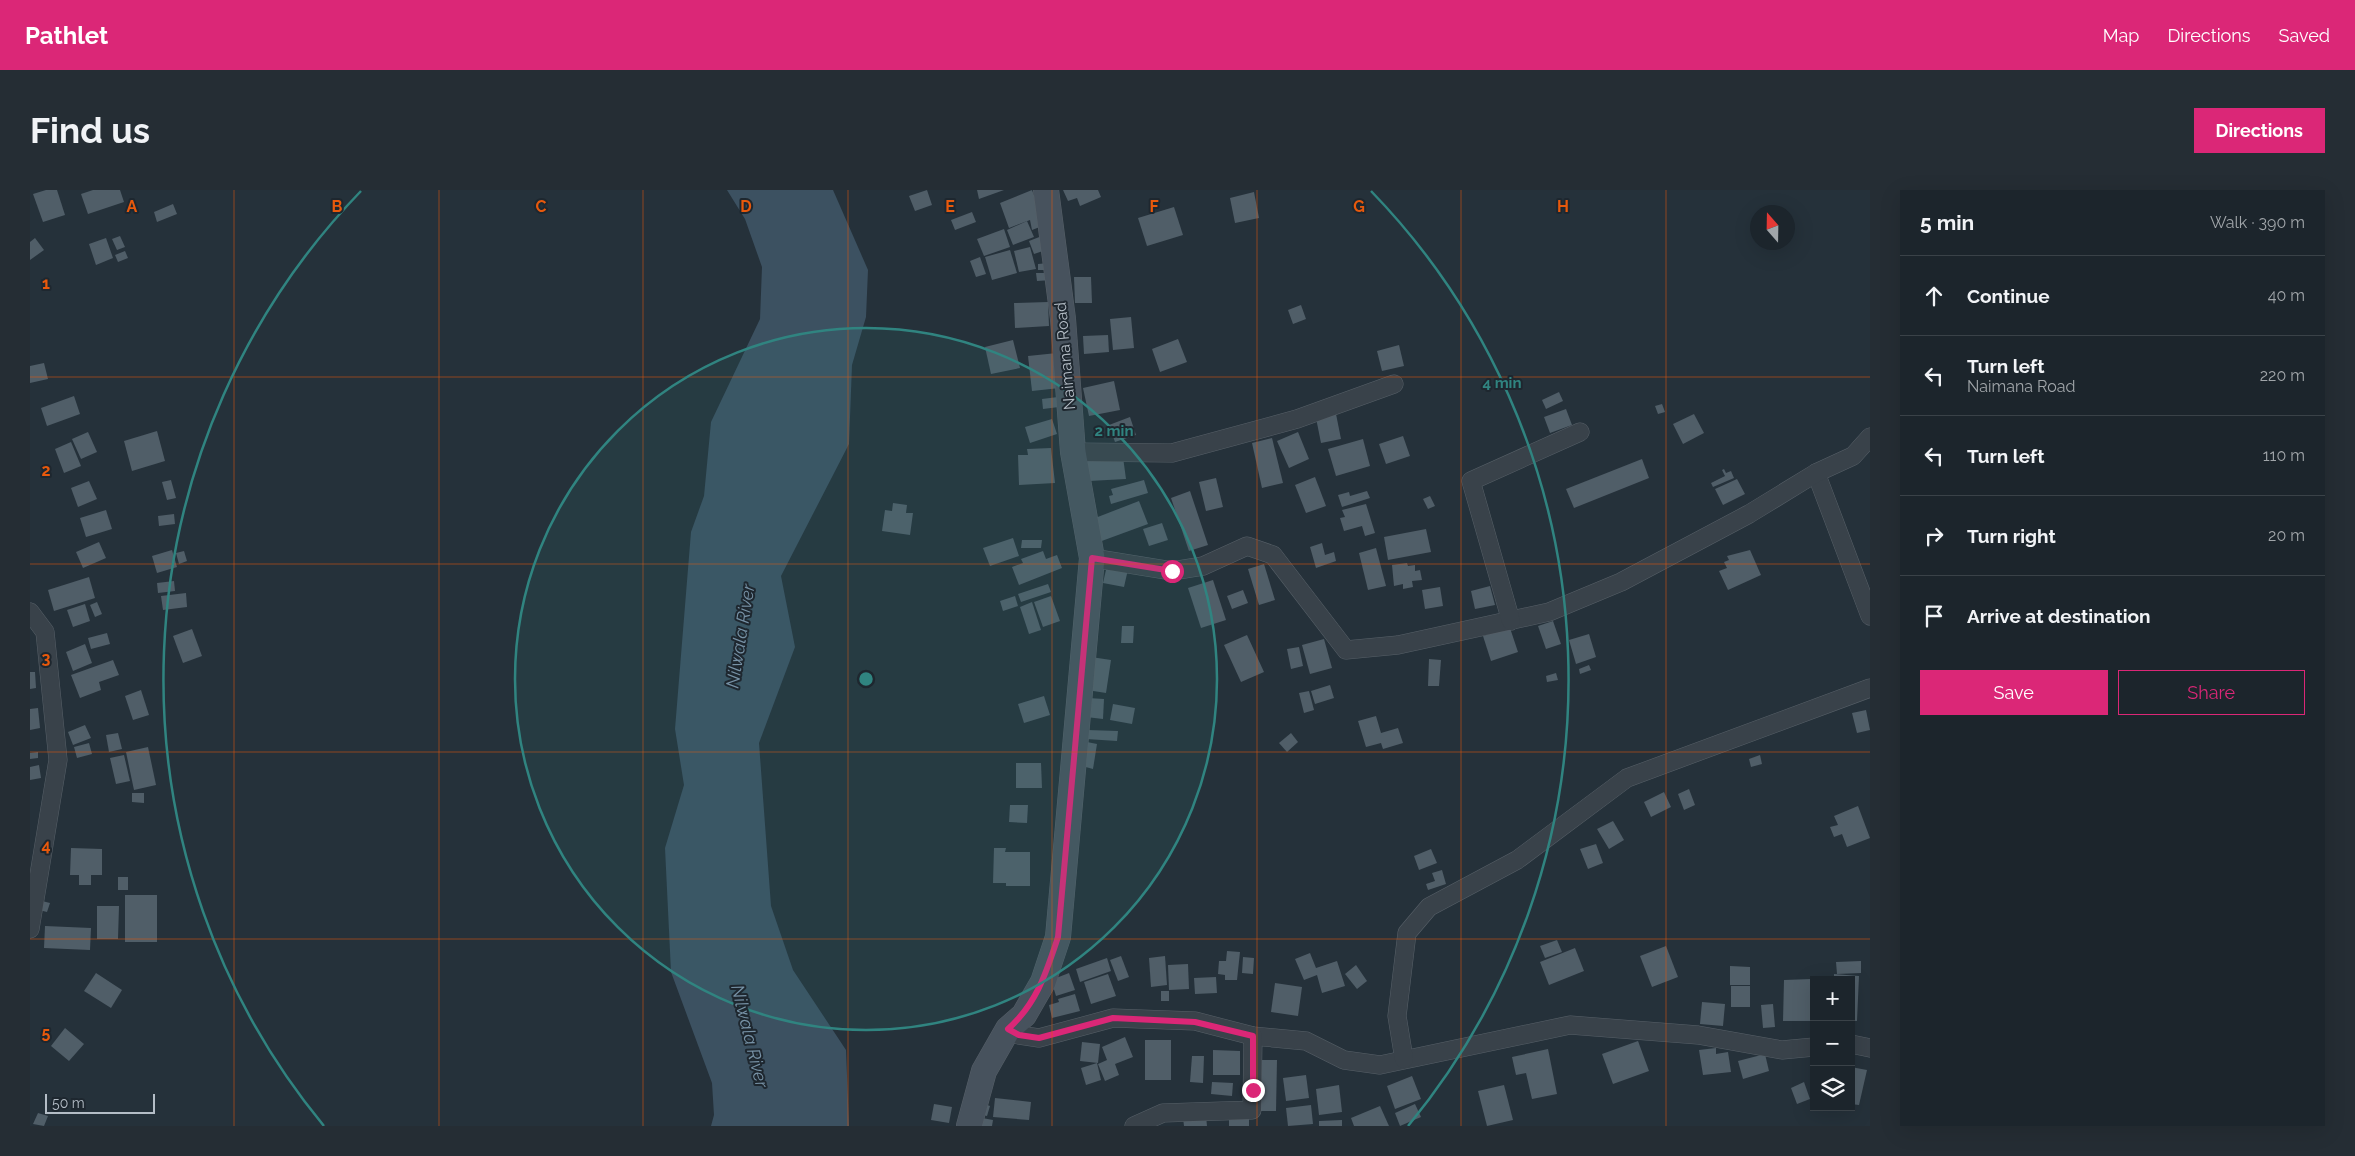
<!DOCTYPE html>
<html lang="en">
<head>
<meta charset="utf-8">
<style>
	:root { --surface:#1c252c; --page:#252d34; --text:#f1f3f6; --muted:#a0a5a9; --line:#3a4248; --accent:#db2777 }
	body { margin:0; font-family:Raleway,sans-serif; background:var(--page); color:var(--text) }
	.controls { position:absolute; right:15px; bottom:15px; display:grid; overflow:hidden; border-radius:0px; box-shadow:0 5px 20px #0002 }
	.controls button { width:45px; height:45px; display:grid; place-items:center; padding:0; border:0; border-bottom:1px solid var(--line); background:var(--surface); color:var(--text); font:25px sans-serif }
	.compass { position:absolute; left:1720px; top:15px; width:45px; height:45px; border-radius:50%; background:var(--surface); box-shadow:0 5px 20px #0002; rotate:340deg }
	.scale { position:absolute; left:15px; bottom:12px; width:110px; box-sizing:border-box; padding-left:5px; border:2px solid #b4bdc6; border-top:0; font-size:14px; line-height:18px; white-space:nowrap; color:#b4bdc6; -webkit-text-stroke:4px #1e272f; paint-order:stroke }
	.stop { position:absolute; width:15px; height:15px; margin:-11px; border:4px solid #db2777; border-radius:50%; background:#fff }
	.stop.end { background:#db2777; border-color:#fff; box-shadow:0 1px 5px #0008 }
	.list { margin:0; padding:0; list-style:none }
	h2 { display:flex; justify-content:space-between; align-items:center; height:65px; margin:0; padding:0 20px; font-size:21px }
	h2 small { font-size:16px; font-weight:400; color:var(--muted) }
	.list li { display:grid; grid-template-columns:32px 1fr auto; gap:15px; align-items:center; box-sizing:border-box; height:80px; padding:0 20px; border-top:1px solid var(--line) }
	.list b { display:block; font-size:19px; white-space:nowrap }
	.list p { margin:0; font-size:16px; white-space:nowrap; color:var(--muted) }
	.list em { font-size:16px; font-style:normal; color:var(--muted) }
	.actions { display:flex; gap:10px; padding:15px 20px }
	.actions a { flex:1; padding:11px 0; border:1px solid var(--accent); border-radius:0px; text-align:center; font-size:18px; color:var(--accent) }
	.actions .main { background:var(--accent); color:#fff }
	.icon { flex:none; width:28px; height:28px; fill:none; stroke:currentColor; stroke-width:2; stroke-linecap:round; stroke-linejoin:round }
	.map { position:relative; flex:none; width:1840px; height:936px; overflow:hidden; border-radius:0px }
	header { display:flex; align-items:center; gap:30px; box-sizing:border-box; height:70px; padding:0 25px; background:var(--accent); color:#fff }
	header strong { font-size:24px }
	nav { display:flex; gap:28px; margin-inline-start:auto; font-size:18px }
	.intro { display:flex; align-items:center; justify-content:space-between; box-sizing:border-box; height:120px; padding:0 30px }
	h1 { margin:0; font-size:35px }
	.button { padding:12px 22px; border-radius:0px; background:var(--accent); color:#fff; font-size:18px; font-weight:700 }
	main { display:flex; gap:30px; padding:0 30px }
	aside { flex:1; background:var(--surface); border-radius:0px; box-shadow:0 5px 20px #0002 }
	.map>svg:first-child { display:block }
</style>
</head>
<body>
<header>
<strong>Pathlet</strong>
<nav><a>Map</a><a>Directions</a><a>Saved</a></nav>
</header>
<div class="intro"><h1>Find us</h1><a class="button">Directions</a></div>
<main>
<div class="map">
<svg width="1840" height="936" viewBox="0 0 1840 936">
	<rect width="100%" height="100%" fill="#25313a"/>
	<path fill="#3c5161" d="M697,0h106l35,80 -2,47 -14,48 -3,79 -68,132 14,71 -36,96 12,163 22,64 53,80 3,76h-138l3,-11 -2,-32 -41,-111 -6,-124 19,-63 -9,-56 16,-197 13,-36 7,-74 49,-103 2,-52 -17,-48z"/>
	<g fill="#505e68">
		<path d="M16,0h11l8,25 -22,7 -10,-28z"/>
		<path d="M63,0h27l4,12 -36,12 -7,-20z"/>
		<path d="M897,0l5,15 -17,6 -6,-15z"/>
		<path d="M947,0h27l-25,9z"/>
		<path d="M1002,0l13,35 -13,5 -2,-10 -21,8 -9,-25z"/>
		<path d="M1033,0h35l3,7 -21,9 -3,-8 -9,3z"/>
		<path d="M1224,2l5,26 -24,5 -5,-25z"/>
		<path d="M143,14l4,10 -20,8 -3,-10z"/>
		<path d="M1144,17l9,28 -36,11 -9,-28z"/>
		<path d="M942,22l4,10 -21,8 -4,-10z"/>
		<path d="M997,31l7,16 -21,8 -6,-15z"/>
		<path d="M974,39l6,18 -26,9 -7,-17z"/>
		<path d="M1017,44l5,14 -18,6 -5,-13z"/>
		<path d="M90,46l5,11 -8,3 -5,-11z"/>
		<path d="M5,48l9,12 -14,10v-18z"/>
		<path d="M76,48l7,20 -17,7 -7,-21z"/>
		<path d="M1000,57l6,22 -17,3 -5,-21z"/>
		<path d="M980,60l7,23 -25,7 -7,-23z"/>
		<path d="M95,61l3,7 -10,4 -3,-7z"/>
		<path d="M950,67l6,17 -10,3 -6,-16z"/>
		<path d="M1019,73l1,7h-12v-6z"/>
		<path d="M1006,83h16v7l-15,1z"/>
		<path d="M1044,87h17l1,26h-17z"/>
		<path d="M1018,112l1,24 -34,2 -1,-25z"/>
		<path d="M1271,115l5,14 -13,5 -5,-14z"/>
		<path d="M1101,127l3,31 -21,2 -3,-31z"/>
		<path d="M1078,145l1,17 -25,2 -1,-18z"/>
		<path d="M1148,149l9,23 -27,10 -8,-23z"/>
		<path d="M983,150l7,28 -29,6 -6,-27z"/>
		<path d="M1369,155l5,21 -22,5 -5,-20z"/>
		<path d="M1027,163l3,35 -28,3 -4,-35z"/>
		<path d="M14,173l4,16 -18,4v-17z"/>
		<path d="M1084,191l6,29 -31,6 -6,-28z"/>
		<path d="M1529,202l4,9 -17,8 -4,-9z"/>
		<path d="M44,206l6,18 -33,12 -6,-18z"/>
		<path d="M1028,207l1,10 -16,2 -1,-10z"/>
		<path d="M1632,214l3,8 -7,2 -3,-8z"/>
		<path d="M1305,219l6,30 -20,4 -6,-30z"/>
		<path d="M1536,219l6,16 -22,8 -6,-16z"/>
		<path d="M1664,224l10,19 -21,11 -10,-20z"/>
		<path d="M1100,227l6,18 -21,7 -6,-17z"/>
		<path d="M1022,229l5,15 -27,9 -5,-16z"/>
		<path d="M127,241l8,30 -33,10 -8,-30z"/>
		<path d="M58,242l9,20 -16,7 -9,-20z"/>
		<path d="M1268,242l11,27 -20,9 -12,-27z"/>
		<path d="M1373,246l7,20 -24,8 -7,-20z"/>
		<path d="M1242,248l11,45 -21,5 -10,-45z"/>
		<path d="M1333,249l7,27 -34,10 -8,-27z"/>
		<path d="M41,252l10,24 -17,7 -9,-24z"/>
		<path d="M1021,258l4,35 -36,2 -1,-30h10l-1,-6z"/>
		<path d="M1093,267l3,22 -37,2 -3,-22z"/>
		<path d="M1612,269l7,19 -75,30 -8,-19z"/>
		<path d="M1694,279l2,4 5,-2 3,7 -21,9 -2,-4 14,-7 -3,-6z"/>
		<path d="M1285,287l11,29 -20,7 -11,-28z"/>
		<path d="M1186,288l7,29 -17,4 -7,-29z"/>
		<path d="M1707,289l8,15 -22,11 -8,-16z"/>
		<path d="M141,290l5,18 -9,2 -5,-18z"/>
		<path d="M1114,290l4,13 -37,11 -2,-8 4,-1 -2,-6z"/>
		<path d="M59,291l8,18 -19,8 -7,-19z"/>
		<path d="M1160,301l18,54 -19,6 -18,-53z"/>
		<path d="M1337,301l3,7 -28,9 -4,-12 11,-3 1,4z"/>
		<path d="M1400,306l5,10 -7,3 -5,-10z"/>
		<path d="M1109,311l9,23 -49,18 -9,-22z"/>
		<path d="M863,313l14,2 -1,8h7l-3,22 -28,-4 3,-21 7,1z"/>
		<path d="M1336,314l9,29 -10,3 -3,-10 -18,5 -4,-13 5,-1 -3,-7z"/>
		<path d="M76,320l6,19 -26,8 -6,-19z"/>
		<path d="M144,324l1,10 -16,2 -1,-10z"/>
		<path d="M1132,333l6,17 -19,6 -6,-17z"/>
		<path d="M1396,339l5,23 -43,8 -4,-23z"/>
		<path d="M983,348l6,18 -29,10 -7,-18z"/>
		<path d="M992,350h20l-1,8h-20z"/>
		<path d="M69,352l7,16 -23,10 -7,-16z"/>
		<path d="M1292,353l3,12 9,-3 2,9 -20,7 -6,-21z"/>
		<path d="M1346,358l10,38 -18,4 -9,-37z"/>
		<path d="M142,360l5,17 -20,6 -5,-17z"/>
		<path d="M1720,360l11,25 -33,15 -9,-19 8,-3 -3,-6 5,-2 -2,-4z"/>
		<path d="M154,361l3,10 -8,3 -3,-11z"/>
		<path d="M1013,361l3,8 11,-4 5,13 -43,17 -7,-18 11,-4 -2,-4z"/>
		<path d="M1078,371l21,4 -5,22 -21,-4z"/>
		<path d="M1377,373l1,3 7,-1v6l5,-1 2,10 -10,1 1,6 -10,2v-5l-9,2 -2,-21z"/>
		<path d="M1234,374l11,36 -16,5 -11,-36z"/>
		<path d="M59,387l6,21 -41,13 -6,-21z"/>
		<path d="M1183,390l13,40 -25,8 -13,-40z"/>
		<path d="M144,391l1,10 -17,2 -1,-10z"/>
		<path d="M1018,394l3,8 -30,10 -3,-8z"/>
		<path d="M1460,396l5,19 -20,4 -4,-18z"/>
		<path d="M1410,397l3,19 -18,3 -3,-19z"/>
		<path d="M1213,400l5,13 -16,6 -5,-13z"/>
		<path d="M156,403l1,14 -24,3 -2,-14z"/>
		<path d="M985,406l3,10 -15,5 -3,-10z"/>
		<path d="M1021,406l9,25 -17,6 -9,-25z"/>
		<path d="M67,412l5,12 -7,3 -5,-12z"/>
		<path d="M1002,412l9,28 -12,4 -9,-27z"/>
		<path d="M55,414l5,17 -17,6 -6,-17z"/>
		<path d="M1523,431l8,23 -15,5 -8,-23z"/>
		<path d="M1092,436h12l-1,17h-12z"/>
		<path d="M1480,438l8,24 -27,9 -8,-25z"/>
		<path d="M162,439l10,27 -19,7 -10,-27z"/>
		<path d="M77,443l3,11 -19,5 -3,-11z"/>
		<path d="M1559,444l7,23 -20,7 -7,-24z"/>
		<path d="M1217,445l17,37 -23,10 -17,-37z"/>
		<path d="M1294,449l8,29 -22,6 -8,-29z"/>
		<path d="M55,454l7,19 -19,8 -7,-19z"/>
		<path d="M1269,457l4,19 -12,3 -4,-20z"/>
		<path d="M1061,467l20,3 -5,33 -19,-3z"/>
		<path d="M1399,469l12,1 -2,26h-11z"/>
		<path d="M83,470l6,15 -20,7 2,8 -21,8 -9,-23z"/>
		<path d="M1559,475l2,5 -11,4 -1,-5z"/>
		<path d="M0,482h5l1,16 -6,1z"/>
		<path d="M1526,483l2,7 -11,2 -1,-6z"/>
		<path d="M1300,495l4,13 -19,6 -4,-13z"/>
		<path d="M111,500l8,25 -16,5 -8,-24z"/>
		<path d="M1279,501l5,19 -10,3 -5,-20z"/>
		<path d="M1014,506l6,19 -26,8 -6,-19z"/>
		<path d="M1058,508l16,1 -1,20 -17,-2z"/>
		<path d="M1083,514l22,4 -3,16 -22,-4z"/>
		<path d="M8,518l2,20 -10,2v-21z"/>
		<path d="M1836,520l4,20 -13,3 -5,-20z"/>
		<path d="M1346,526l5,17 17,-5 5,15 -20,6 -2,-6 -15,4 -8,-26z"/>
		<path d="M55,535l6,13 -18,7 -5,-13z"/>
		<path d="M1057,540l31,1 -1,10 -31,-2z"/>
		<path d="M88,543l4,16 -13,3 -3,-17z"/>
		<path d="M1261,543l7,9 -11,10 -8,-9z"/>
		<path d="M1057,552l10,2 -4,25 -11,-3z"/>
		<path d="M59,553l3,11 -15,4 -3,-11z"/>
		<path d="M118,557l8,38 -22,5 -8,-38z"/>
		<path d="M8,562v6l-8,1v-6z"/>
		<path d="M94,565l6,26 -14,3 -6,-26z"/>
		<path d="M1730,565l2,9 -11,3 -2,-8z"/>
		<path d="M986,573h25l1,25h-26z"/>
		<path d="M9,575l2,13 -11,2v-13z"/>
		<path d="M1659,599l6,16 -11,5 -6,-16z"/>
		<path d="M1634,602l7,15 -20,10 -7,-15z"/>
		<path d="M102,603h12v10l-12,-1z"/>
		<path d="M980,615h18l-1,18 -18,-1z"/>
		<path d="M1828,616l12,32 -23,9 -5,-13 -8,3 -4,-10 8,-2 -4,-9z"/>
		<path d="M1583,631l11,19 -15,9 -12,-20z"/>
		<path d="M1566,654l7,19 -15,6 -8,-20z"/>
		<path d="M41,658l31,1v26h-11v10h-12v-10h-9z"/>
		<path d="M964,658h12l-1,4h25v34h-24v-3h-13z"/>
		<path d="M1401,659l6,14 -18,7 -5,-14z"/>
		<path d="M1412,680l4,14 -18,6 -2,-6 9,-3 -3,-8z"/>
		<rect x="88" y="687" width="10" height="13"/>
		<rect x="95" y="705" width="32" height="47"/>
		<path d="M12,711l8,2 -3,9 -8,-2z"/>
		<path d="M67,716h22l-1,33h-21z"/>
		<path d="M15,736l46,2 -1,22 -46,-2z"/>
		<path d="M1527,750l5,12 -17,6 -5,-12z"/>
		<path d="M1636,756l12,31 -26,10 -12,-31z"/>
		<path d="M1545,758l9,23 -35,14 -9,-23z"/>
		<path d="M1197,761l13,1 -3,28h-12v-5l-7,-1 1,-13h7z"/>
		<path d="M1280,763l6,15 21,-7 8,25 -23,7 -5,-18 -13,5 -9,-21z"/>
		<path d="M1091,766l8,21 -11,4 -8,-21z"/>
		<path d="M1135,766l2,29 -16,2 -2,-29z"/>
		<path d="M1213,767l11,1 -1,16 -11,-1z"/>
		<path d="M1077,768l4,13 -31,11 -4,-13z"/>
		<path d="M1831,771v12l-24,1 -1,-12z"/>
		<path d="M1158,774l1,25 -20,1 -1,-25z"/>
		<path d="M1326,775l11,16 -10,8 -12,-15z"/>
		<path d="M1700,776l20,1v18h-20z"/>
		<path d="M66,783l26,17 -11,18 -27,-17z"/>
		<path d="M1039,783l6,17 -19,6 -5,-16z"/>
		<path d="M1078,784l8,22 -25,8 -7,-22z"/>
		<path d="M1804,784l25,2 -2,45h-6v-41h-17z"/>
		<path d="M1186,787l1,16 -22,1 -1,-16z"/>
		<path d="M1781,789v42h-28l1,-41z"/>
		<path d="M1245,793l27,4 -4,29 -27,-4z"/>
		<rect x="1701" y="796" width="19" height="21"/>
		<rect x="1131" y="801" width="8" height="10"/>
		<path d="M1045,804l5,17 -28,7 -3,-13 10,-3 -1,-3z"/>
		<path d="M1672,812l23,2 -2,22 -23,-2z"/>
		<path d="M1743,814l2,23 -12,1 -2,-23z"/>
		<path d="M35,838l19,16 -15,17 -18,-15z"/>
		<path d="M1095,847l8,20 -18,7 4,11 -14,6 -7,-17 9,-4 -5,-13z"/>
		<rect x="1115" y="850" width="26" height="40"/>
		<path d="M1608,851l11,30 -36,13 -11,-30z"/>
		<path d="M1052,852l18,2 -2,19 -18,-2z"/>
		<path d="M1686,858v6l12,-2 3,20 -28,3 -4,-25z"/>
		<path d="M1518,859l9,45 -25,5 -6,-26 -10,2 -4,-18z"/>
		<path d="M1183,860l27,1v24h-27z"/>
		<path d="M1735,864l4,17 -26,8 -5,-18z"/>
		<path d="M1162,866h12l-1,27 -13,-1z"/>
		<path d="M1230,870h17l-1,51h-16z"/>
		<path d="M1067,873l4,17 -15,5 -5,-17z"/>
		<path d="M1821,877l16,3 -8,35 -8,-1z"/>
		<path d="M1276,885l3,23 -23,3 -3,-23z"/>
		<path d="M1382,886l9,23 -26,10 -8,-23z"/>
		<path d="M1182,892l21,1 -1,13 -21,-2z"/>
		<path d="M1774,892l6,17 -13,5 -6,-16z"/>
		<path d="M1309,895l3,27 -23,3 -3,-26z"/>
		<path d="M1474,895l9,35 -26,6 -9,-35z"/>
		<path d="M965,908l36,4 -2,18 -36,-3z"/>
		<path d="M952,913l8,3 -3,10 -8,-2z"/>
		<path d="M904,914l18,3 -3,16 -18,-3z"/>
		<path d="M1385,914l6,13 -21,9 -5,-13z"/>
		<path d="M1281,915l2,19 -25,2 -2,-18z"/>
		<path d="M1350,916l9,20h-35l-3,-8z"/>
		<path d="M8,923l10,3 -4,10 -11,-2z"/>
		<path d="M1176,926l1,10h-23l-1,-8z"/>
		<path d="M947,927l16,3 -1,6h-17z"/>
		<rect x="1199" y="928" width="20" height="8"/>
		<path d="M1312,930v6h-23v-5z"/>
	</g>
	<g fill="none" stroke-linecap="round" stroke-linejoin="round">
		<defs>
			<g id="street">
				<path d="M1043,262l99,1 125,-34 97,-35"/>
				<path d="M1786,283l54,143"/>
				<path d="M1062,368l80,13 31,-5 44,-20 26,9 73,95 52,-5 151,-33 72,-30 128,-68 67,-41 37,-17 17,-19"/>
				<path d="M0,422l15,20 13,128 -28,169"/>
				<path d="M1481,431l-40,-140 109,-49"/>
				<path d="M978,839l11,6 20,3 74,-20 82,3 58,15 53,5 38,19 36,5 190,-40 128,10 84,15 32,-3"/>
				<path d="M1821,854l19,4"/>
				<path d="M1374,869l-7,-43 10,-83 22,-26 88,-47 110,-82 243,-90"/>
				<path d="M1104,936l29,-13 89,-3 1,-74"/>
			</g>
			<path id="secondary" d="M939,936l15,-55 24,-42 16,-14 19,-33 15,-45 34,-379 -19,-106 -10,-133 -17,-129"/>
		</defs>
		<use href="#street" stroke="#576068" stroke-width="19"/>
		<use href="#secondary" stroke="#576068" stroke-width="26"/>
		<use href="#street" stroke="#39424a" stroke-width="18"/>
		<use href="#secondary" stroke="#47525d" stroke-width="25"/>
	</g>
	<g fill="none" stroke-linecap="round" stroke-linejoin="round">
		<path stroke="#db2777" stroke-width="6" d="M1142,381l-80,-13 -34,379c-12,36 -21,66 -50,92l11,6 20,3 74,-20 82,4 58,14v54"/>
	</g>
	<path fill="none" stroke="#e8590c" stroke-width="1" stroke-opacity="0.55" d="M204,0v936M409,0v936M613,0v936M818,0v936M1022,0v936M1227,0v936M1431,0v936M1636,0v936M0,187h1840M0,374h1840M0,562h1840M0,749h1840"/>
	<circle cx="836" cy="489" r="351" fill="#308480" fill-opacity=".12"/>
	<g fill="none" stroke="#308480" stroke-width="2.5">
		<circle cx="836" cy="489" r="351"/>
		<path d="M294 936A702 702 0 0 1 331 1M1341 1A702 702 0 0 1 1378 936"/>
	</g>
	<g text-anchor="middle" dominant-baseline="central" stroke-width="4" stroke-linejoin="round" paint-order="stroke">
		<g font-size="16" fill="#b4bdc6" stroke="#1e272f">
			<text transform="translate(1035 166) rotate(-95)">Naimana Road</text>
		</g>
		<g font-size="18" font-style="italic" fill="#7792a6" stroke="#1e272f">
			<text transform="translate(710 446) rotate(-81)">Nilwala River</text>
			<text transform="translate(720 846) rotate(76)">Nilwala River</text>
		</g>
	</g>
	<g font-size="16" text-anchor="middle" font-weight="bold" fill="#e8590c" stroke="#1e272f" stroke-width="4" stroke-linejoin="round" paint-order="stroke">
		<text x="102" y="22">A</text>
		<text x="307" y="22">B</text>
		<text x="511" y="22">C</text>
		<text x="716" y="22">D</text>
		<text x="920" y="22">E</text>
		<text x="1124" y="22">F</text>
		<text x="1329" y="22">G</text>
		<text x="1533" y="22">H</text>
		<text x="16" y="99">1</text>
		<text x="16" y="286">2</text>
		<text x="16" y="474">3</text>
		<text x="16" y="661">4</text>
		<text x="16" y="848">5</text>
	</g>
	<circle cx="836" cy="489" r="8" fill="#308480" stroke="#1e272f" stroke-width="2.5"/>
	<g font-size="15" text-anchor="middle" font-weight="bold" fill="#308480" stroke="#1e272f" stroke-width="4" stroke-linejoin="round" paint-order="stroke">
		<text x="1472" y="198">4 min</text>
		<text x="1084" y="246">2 min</text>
	</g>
</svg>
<div class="controls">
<button>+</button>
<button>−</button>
<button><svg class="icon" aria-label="layers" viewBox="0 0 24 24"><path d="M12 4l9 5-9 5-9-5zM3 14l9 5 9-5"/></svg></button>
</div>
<svg class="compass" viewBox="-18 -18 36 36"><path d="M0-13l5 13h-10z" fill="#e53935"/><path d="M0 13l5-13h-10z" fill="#a0a5a9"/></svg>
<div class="scale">50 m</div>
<div class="stop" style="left:1142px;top:381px"></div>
<div class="stop end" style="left:1223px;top:900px"></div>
</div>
<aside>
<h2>5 min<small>Walk · 390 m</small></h2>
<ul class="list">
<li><svg class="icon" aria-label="ahead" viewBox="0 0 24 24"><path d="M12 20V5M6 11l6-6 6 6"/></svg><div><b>Continue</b></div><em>40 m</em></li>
<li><svg class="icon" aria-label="left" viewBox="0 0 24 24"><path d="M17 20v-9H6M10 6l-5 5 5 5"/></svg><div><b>Turn left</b><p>Naimana Road</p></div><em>220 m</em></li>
<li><svg class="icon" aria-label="left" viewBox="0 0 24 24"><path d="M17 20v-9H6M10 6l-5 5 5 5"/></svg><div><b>Turn left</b></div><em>110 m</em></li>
<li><svg class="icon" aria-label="right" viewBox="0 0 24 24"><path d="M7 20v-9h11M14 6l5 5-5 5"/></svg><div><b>Turn right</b></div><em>20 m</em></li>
<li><svg class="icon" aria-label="arrive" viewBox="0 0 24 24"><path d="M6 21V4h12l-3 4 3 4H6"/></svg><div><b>Arrive at destination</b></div></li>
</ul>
<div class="actions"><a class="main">Save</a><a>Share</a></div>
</aside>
</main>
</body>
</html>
